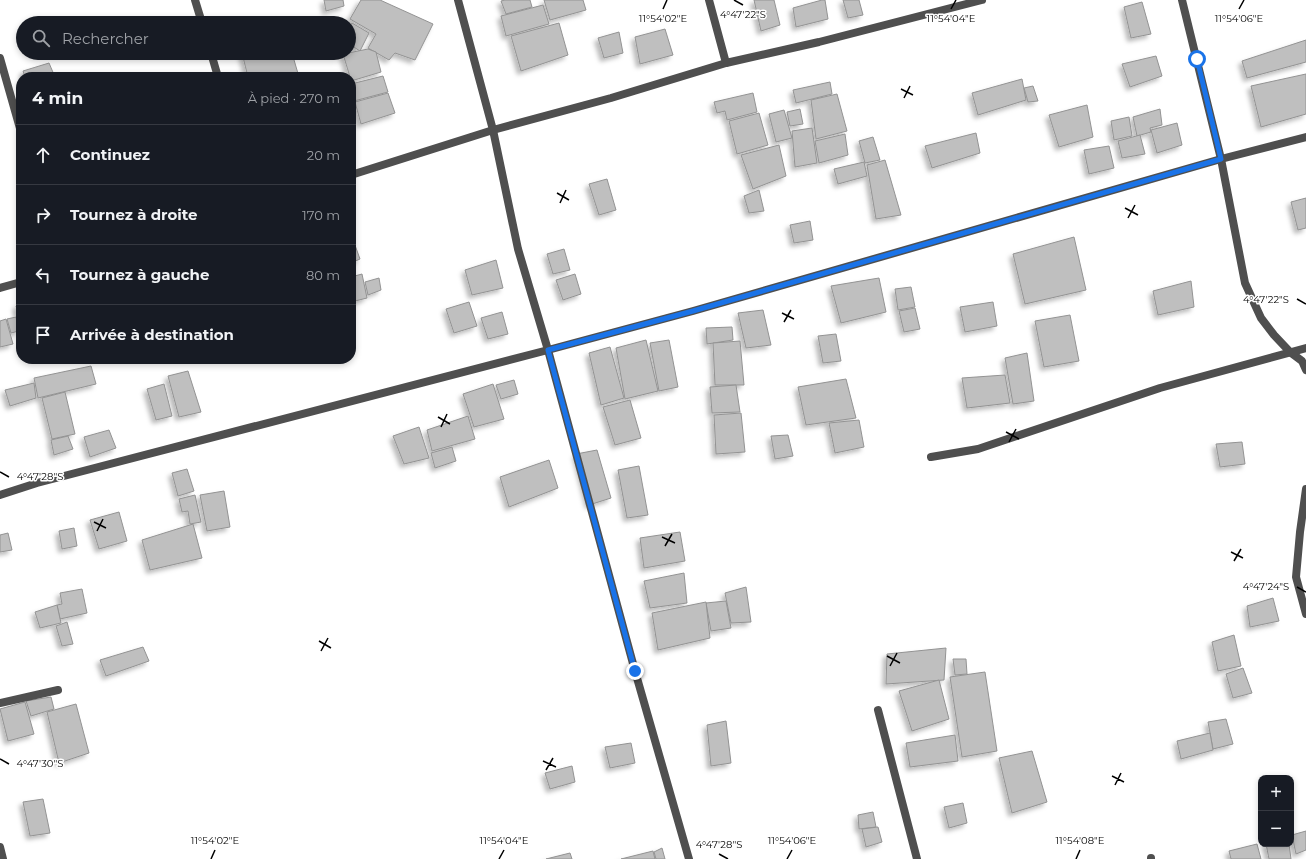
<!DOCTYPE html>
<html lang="fr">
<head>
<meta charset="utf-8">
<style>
	:root { --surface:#171b24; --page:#20242c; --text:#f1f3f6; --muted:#9ea1a6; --line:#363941 }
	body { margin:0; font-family:Montserrat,sans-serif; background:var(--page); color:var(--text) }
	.controls { position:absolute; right:12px; bottom:12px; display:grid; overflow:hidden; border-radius:8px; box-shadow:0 2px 6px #0003 }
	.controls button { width:36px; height:36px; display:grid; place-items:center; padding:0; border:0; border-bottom:1px solid var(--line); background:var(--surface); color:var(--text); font:20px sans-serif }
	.stop { position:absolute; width:12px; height:12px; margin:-9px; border:3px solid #1a73e8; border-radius:50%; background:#fff }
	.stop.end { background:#1a73e8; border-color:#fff; box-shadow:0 1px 4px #0008 }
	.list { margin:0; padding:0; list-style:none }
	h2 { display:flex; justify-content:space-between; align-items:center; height:52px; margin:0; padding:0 16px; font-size:17px }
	h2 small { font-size:13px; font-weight:400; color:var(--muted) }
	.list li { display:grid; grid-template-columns:26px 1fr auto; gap:12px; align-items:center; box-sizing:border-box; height:60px; padding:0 16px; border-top:1px solid var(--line) }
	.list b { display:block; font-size:15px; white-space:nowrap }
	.list em { font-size:13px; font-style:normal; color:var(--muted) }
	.icon { flex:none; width:22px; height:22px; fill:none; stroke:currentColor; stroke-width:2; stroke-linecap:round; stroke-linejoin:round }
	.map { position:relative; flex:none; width:1306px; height:859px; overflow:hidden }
	.search { position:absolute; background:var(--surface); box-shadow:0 2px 6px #0003; left:16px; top:16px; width:340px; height:44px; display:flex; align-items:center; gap:10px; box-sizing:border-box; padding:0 14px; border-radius:22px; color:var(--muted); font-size:15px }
	.panel { position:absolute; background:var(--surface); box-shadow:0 2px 6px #0003; left:16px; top:72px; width:340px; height:292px; border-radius:16px }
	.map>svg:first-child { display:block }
</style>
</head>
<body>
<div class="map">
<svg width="1306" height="859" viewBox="0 0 1306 859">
	<defs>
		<filter id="shadow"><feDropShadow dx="-3.5" dy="3.5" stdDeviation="2" flood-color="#0004"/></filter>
	</defs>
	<rect width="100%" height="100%" fill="#fff"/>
	<g fill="#bfbfbf" stroke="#939393" filter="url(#shadow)">
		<path d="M324,0h19l1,6 -18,5z"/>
		<path d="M361,0h19l53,24 -18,36 -20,-7 -6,7 -21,-12 8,-14 -26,-15z"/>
		<path d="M505,0h25l2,7 -26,7 -5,-13z"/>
		<path d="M544,0h39l3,10 -36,10z"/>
		<path d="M754,0h20l6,25 -19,6z"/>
		<path d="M822,0h3l3,19 -32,8 -3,-19z"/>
		<path d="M843,0h16l4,15 -15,3z"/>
		<path d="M1142,2l9,32 -20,4 -7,-31z"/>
		<path d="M543,5l6,19 -43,12 -5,-20z"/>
		<path d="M281,17l2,6h-25z"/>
		<path d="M352,23l17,10 -9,18 -11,-7v-16z"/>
		<path d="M559,23l9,32 -47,16 -10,-35z"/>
		<path d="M665,29l8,26 -33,9 -5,-27z"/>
		<path d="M619,32l4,21 -19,5 -6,-20z"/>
		<path d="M1306,40v22l-59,16 -5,-17z"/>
		<path d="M368,49l8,3 5,20 -30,9v-4h-1l-7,-23z"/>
		<path d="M242,53h50l7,24h-51z"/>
		<path d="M1156,56l6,20 -32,11 -8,-23z"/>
		<path d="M49,63l6,14h-30l-2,-6z"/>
		<path d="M1306,74v40l-45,13 -10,-41z"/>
		<path d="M383,76l5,16 -34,9 -3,-17z"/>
		<path d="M1022,79l4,21 -48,15 -6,-22z"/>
		<path d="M830,82l2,12 -36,9 -3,-13z"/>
		<path d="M1033,86l5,15 -10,1 -4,-14z"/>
		<path d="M388,93l7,20 -34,11 -6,-22z"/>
		<path d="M753,93l4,19 -30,8 -2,-9 -8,2 -3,-11z"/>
		<path d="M837,94l10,37 -31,8 -5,-39z"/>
		<path d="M1087,105l6,32 -34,10 -10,-32z"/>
		<path d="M800,109l3,15 -13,2 -3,-14z"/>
		<path d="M1160,109l2,16 -12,3 1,4 -14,4 -4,-19z"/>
		<path d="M784,110l8,28 -16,4 -7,-28z"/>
		<path d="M759,113l9,32 -31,9 -8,-33z"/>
		<path d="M1129,117l3,19 -18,4 -3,-19z"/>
		<path d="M1177,123l5,22 -25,8 -6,-23z"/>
		<path d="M812,128l5,35 -22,4 -3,-36z"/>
		<path d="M976,133l4,20 -48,15 -7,-22z"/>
		<path d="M845,134l3,21 -29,8 -4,-22z"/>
		<path d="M1140,135l5,19 -23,4 -4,-17z"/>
		<path d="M873,137l7,23 -15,3 -6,-22z"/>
		<path d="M779,145l7,31 -33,13 -12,-34z"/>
		<path d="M1109,146l5,22 -25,6 -5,-24z"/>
		<path d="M885,160l16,55 -25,4 -9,-54z"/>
		<path d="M864,162l3,14 -29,8 -4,-15z"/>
		<path d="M607,179l9,31 -17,5 -10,-31z"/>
		<path d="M759,190l5,21 -15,2 -5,-17z"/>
		<path d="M1306,198v30l-8,2 -7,-28z"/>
		<path d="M810,221l3,19 -19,3 -4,-18z"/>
		<path d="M351,237h1l8,22 -9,4z"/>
		<path d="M1074,237l12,53 -61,14 -12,-50z"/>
		<path d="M564,249l6,21 -17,4 -6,-20z"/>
		<path d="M496,260l7,28 -31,7 -7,-25z"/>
		<path d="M362,274l5,24 -16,4v-25z"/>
		<path d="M575,274l6,20 -18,6 -7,-20z"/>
		<path d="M379,278l2,12 -13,5 -3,-13z"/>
		<path d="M879,278l7,34 -45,11 -10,-37z"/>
		<path d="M1191,281l3,26 -36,8 -5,-24z"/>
		<path d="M911,287l4,20 -17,3 -3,-21z"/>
		<path d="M469,302l8,24 -23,7 -8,-24z"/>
		<path d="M993,302l4,24 -32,6 -5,-25z"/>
		<path d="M21,305v19l-5,-18z"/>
		<path d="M915,308l5,21 -16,3 -5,-21z"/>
		<path d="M763,310l8,35 -25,3 -8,-35z"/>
		<path d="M502,312l6,22 -20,5 -7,-21z"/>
		<path d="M1070,315l9,46 -35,6 -9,-46z"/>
		<path d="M16,317l3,14 -8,2 -4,-14z"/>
		<path d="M6,319l7,25 -13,3v-26z"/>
		<path d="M732,327l1,13 -26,4 -1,-16z"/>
		<path d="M836,334l5,27 -18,2 -5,-27z"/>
		<path d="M646,340l12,51 -33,8 -9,-51z"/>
		<path d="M669,340l9,47 -19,4 -9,-48z"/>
		<path d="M740,341l4,44h-29l-2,-42z"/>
		<path d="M610,347l14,51 -23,7 -12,-52z"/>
		<path d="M1027,353l7,48 -21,3 -8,-46z"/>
		<path d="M91,366l5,18 -58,14 -4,-20z"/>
		<path d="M188,371l13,41 -22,5 -11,-41z"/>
		<path d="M1005,375l5,28 -43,5 -5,-30z"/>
		<path d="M846,379l10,39 -50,7 -8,-38z"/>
		<path d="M514,380l4,14 -17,5 -5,-14z"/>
		<path d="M34,383l2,15 -26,8 -5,-16z"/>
		<path d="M164,384l8,32 -16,4 -9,-31z"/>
		<path d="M493,384l11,35 -30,8 -11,-33z"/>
		<path d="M736,385l4,27 -28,1 -2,-26z"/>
		<path d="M65,392l10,42 -23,5 -10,-41z"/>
		<path d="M630,400l11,38 -26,7 -12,-38z"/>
		<path d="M741,413l4,39 -29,2 -2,-39z"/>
		<path d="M468,416l7,23 -43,12 -5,-21z"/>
		<path d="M859,420l5,27 -29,6 -6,-30z"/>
		<path d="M419,427l10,31 -25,6 -11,-28z"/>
		<path d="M109,430l7,18 -26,9 -6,-20z"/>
		<path d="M788,435l5,21 -18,3 -4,-23z"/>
		<path d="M68,436l5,13 -19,6 -3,-15z"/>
		<path d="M1242,442l3,22 -25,3 -4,-23z"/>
		<path d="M452,447l4,14 -21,7 -4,-15z"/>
		<path d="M597,450l14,48 -22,7 -13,-51z"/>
		<path d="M549,460l9,28 -49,19 -9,-30z"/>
		<path d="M639,466l9,49 -21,3 -9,-48z"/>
		<path d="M187,469l7,22 -16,5 -6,-23z"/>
		<path d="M224,491l6,36 -23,4 -7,-36z"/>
		<path d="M195,495l6,27 -11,2 -2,-13 -6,1 -3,-13z"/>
		<path d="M119,512l8,29 -28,8 -9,-29z"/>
		<path d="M193,524l9,34 -52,12 -8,-30z"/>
		<path d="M74,528l3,18 -15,3 -3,-18z"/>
		<path d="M680,532l5,29 -41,7 -4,-30z"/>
		<path d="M8,533l4,17 -12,2v-17z"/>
		<path d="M684,573l3,30 -37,5 -6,-27z"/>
		<path d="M746,587l5,35 -20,1 -6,-30z"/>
		<path d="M82,589l5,24 -27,6 -3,-14 5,-1 -2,-11z"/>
		<path d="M1273,598l6,23 -29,6 -3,-21z"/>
		<path d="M726,601l5,27 -20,3 -5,-28z"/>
		<path d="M706,602l4,36 -52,12 -6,-37z"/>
		<path d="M57,605l4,18 -21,5 -5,-16z"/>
		<path d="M67,622l6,22 -11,2 -6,-20z"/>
		<path d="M1234,635l7,31 -23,5 -6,-29z"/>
		<path d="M143,647l6,14 -43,15 -6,-16z"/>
		<path d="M946,648l-2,32 -58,4 1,-30z"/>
		<path d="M953,659h13l1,15 -12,1z"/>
		<path d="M1243,668l9,25 -19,5 -7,-24z"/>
		<path d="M985,672l12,79 -35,6 -12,-80z"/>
		<path d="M939,680l10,39 -37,12 -13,-40z"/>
		<path d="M51,697l3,12 -23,7 -5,-15z"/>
		<path d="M25,702l9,32 -26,7 -8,-32z"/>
		<path d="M76,704l13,49 -30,10 -12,-51z"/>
		<path d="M1226,719l7,25 -20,5 -5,-27z"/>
		<path d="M726,721l5,42 -20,3 -4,-41z"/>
		<path d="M1210,733l3,17 -32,9 -4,-18z"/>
		<path d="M955,735l3,26 -48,6 -4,-24z"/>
		<path d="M631,743l4,20 -25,5 -5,-21z"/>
		<path d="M1032,751l15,51 -35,11 -13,-55z"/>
		<path d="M572,766l3,16 -25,7 -5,-16z"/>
		<path d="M43,799l7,34 -20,3 -7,-34z"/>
		<path d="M963,803l4,20 -18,5 -5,-21z"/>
		<path d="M873,812l3,15 -17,2 -1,-14z"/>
		<path d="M878,827l4,15 -16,5 -4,-18z"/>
		<path d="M1306,831v19l-10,4 -4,-19z"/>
		<path d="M1257,844l4,15h-30l-2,-8z"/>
		<path d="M1266,844h23l2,15h-22z"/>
		<path d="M662,848l3,11h-9l-2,-7z"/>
		<path d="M653,851l2,8h-34z"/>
		<path d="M570,853l2,6h-26z"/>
	</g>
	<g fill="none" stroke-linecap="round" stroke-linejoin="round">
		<g stroke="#4f4f4f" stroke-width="8">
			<path d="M195,0l7,23"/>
			<path d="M458,0l35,130 25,119 30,101 87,321 54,188"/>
			<path d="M709,0l17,63"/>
			<path d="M1182,0l39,159 24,124 16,35 13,17 16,17 12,9 4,9"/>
			<path d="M211,53l7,24"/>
			<path d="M0,58l21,74"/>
			<path d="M351,175l142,-45 118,-32 115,-35 93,-21 163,-42"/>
			<path d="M0,288l21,-6"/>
			<path d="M931,457l47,-8 182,-61 146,-40"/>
			<path d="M1306,489l-6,43 -4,45 10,37"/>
			<path d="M0,495l37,-12 511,-133 145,-39 528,-152 85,-22"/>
			<path d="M0,703l58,-13"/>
			<path d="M878,710l39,149"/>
			<path d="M1151,858v1"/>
		</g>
		<path stroke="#4f4f4f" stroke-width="8" d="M0,847l3,12"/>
	</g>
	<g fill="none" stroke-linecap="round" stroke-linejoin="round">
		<path stroke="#1a73e8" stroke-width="5" d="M635,671l-87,-321 145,-39 528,-152 -24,-100"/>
	</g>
	<path fill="none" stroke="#000" stroke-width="1.5" d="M734,0l9,5M663,9l4,-9M951,9l5,-9M1239,9l5,-9M901,89l12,6M904,98l6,-12M557,193l12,7M560,203l6,-13M1125,208l13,7M1128,218l7,-13M1297,299l9,5M782,313l12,6M784,322l7,-12M438,417l12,7M441,427l6,-13M1006,432l13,7M1009,442l7,-13M0,472l9,5M94,522l12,6M97,531l6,-12M662,537l13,6M665,546l7,-12M1231,552l12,6M1234,561l7,-12M1297,587l9,5M319,641l12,7M321,651l7,-13M887,656l13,7M890,666l7,-13M0,759l9,5M543,761l13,6M546,770l7,-12M1112,776l12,6M1115,785l6,-12M719,854l9,5M211,859l4,-9M499,859l5,-9M787,859l5,-9M1076,859l4,-9"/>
	<g font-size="10" text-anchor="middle" fill="#000" stroke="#fff" stroke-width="3" stroke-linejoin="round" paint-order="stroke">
		<text x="743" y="18">4°47'22"S</text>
		<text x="663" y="22">11°54'02"E</text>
		<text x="951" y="22">11°54'04"E</text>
		<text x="1239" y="22">11°54'06"E</text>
		<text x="1266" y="303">4°47'22"S</text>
		<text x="40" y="480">4°47'28"S</text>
		<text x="1266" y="590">4°47'24"S</text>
		<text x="40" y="767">4°47'30"S</text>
		<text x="215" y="844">11°54'02"E</text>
		<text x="504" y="844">11°54'04"E</text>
		<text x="792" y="844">11°54'06"E</text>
		<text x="1080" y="844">11°54'08"E</text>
		<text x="719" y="848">4°47'28"S</text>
	</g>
</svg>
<div class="controls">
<button>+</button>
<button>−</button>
</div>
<div class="stop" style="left:1197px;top:59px"></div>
<div class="stop end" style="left:635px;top:671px"></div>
<div class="search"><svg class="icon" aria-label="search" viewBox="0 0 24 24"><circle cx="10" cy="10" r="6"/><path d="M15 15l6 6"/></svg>Rechercher</div>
<section class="panel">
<h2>4 min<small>À pied · 270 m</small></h2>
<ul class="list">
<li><svg class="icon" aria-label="ahead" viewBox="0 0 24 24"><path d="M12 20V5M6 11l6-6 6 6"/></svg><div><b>Continuez</b></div><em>20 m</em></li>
<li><svg class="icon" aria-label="right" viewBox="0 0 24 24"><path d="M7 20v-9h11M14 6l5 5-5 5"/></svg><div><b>Tournez à droite</b></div><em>170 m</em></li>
<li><svg class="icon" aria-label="left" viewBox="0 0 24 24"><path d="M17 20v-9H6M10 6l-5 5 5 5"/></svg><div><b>Tournez à gauche</b></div><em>80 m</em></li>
<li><svg class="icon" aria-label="arrive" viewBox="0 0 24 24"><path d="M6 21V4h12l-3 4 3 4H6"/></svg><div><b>Arrivée à destination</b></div></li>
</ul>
</section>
</div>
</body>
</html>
